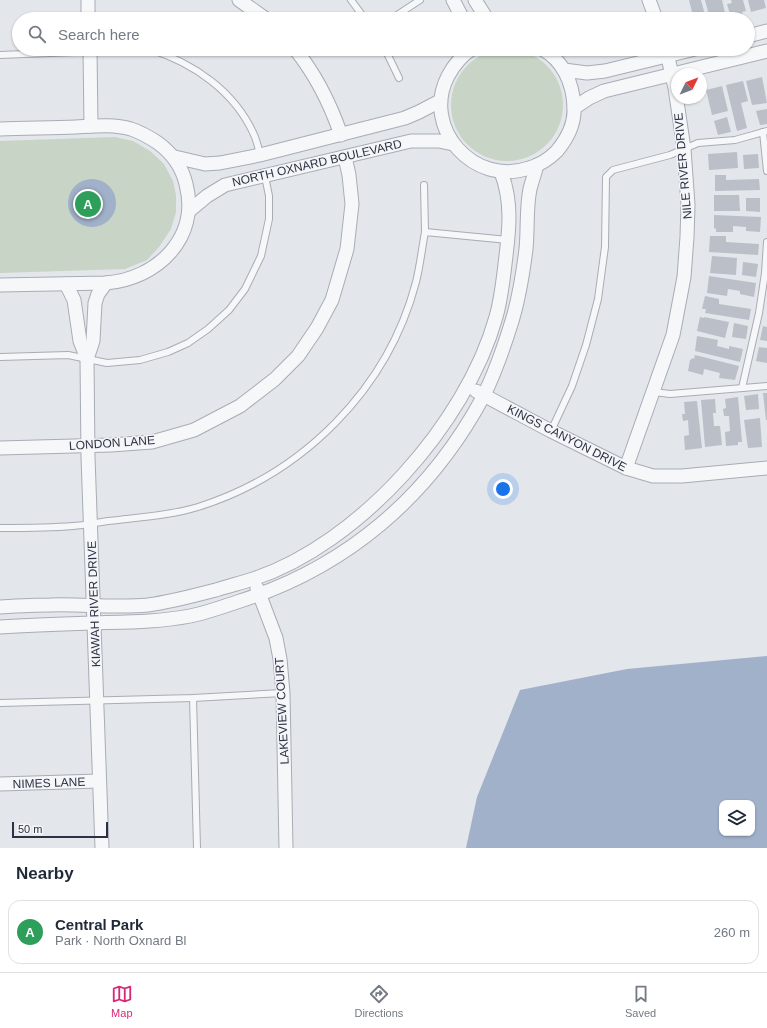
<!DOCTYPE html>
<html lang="en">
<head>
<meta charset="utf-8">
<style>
	:root { --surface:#fff; --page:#f2f2f3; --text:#1f2937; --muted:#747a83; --line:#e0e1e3; --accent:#db2777 }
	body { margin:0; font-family:Arial,sans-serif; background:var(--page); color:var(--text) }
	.controls { position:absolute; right:12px; bottom:12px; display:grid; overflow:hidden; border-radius:8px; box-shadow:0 1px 3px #0004 }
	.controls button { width:36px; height:36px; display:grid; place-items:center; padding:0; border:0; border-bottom:1px solid var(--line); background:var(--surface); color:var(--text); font:20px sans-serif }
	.compass { position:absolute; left:671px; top:68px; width:36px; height:36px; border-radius:50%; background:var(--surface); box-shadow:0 1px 3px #0004; rotate:47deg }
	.scale { position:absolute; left:12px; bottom:10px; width:96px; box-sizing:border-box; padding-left:4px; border:2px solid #2c3243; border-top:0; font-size:11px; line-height:14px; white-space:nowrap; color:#2c3243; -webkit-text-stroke:3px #f3f5f8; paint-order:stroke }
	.you { position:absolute; left:503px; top:489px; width:14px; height:14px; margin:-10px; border:3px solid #fff; border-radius:50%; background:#1a73e8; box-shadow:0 0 0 6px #1a73e833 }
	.badge { display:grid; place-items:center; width:26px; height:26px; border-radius:50%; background:var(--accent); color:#fff; font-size:13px; font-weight:700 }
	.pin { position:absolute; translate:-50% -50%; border:2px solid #fff; box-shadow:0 1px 4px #0006 }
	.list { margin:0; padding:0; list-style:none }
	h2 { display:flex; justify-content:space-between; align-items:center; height:52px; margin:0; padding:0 16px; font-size:17px }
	h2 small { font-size:13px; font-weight:400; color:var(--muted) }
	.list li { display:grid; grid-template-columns:26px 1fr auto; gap:12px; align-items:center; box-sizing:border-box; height:64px; margin:0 8px 8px; padding:0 8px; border:1px solid var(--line); border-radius:12px }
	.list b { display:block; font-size:15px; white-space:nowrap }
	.list p { margin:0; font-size:13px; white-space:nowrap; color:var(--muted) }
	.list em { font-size:13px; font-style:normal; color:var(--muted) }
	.icon { flex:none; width:22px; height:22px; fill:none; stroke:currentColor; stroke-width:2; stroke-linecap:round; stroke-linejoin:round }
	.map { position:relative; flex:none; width:767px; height:848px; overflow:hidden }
	.search { position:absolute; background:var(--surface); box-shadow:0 1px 3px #0004; left:12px; right:12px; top:12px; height:44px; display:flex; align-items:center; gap:10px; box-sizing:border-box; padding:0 14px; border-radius:22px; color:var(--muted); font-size:15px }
	.sheet { height:124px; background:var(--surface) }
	nav { display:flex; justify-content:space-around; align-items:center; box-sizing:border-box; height:56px; border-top:1px solid var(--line); background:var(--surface); font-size:11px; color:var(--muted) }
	nav a { display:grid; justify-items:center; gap:2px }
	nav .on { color:var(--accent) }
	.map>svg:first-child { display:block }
</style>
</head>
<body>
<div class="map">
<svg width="767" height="848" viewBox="0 0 767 848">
	<rect width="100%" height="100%" fill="#e3e6eb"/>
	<g fill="#c8d4c5">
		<circle cx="507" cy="105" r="56"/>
		<path d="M115,137l18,4 17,10 14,13 9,17 3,14v17l-5,17 -12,18 -12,13 -22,9 -125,4v-132z"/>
	</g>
	<g fill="#a0b1c9" fill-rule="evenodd">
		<circle cx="92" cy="203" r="24"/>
		<path d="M767,656v192h-301l11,-51 43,-107 107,-21zM722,803h30v30h-30z"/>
	</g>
	<g fill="#bbbfc8">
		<path d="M689,0h12l5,19h-17l-1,-5 4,-2z"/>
		<path d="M705,0h17l4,17 -16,2z"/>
		<path d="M731,0h12l3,11 -4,1 1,3 -12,3 -4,-14 5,-1z"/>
		<path d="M748,0h16l2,8 -15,4z"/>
		<path d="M762,77l5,26 -15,2 -6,-24z"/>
		<path d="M743,81l5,20 -7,2 6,25 -10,3 -11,-46z"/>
		<path d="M722,86l6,25 -16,4 -6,-25z"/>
		<path d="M767,109v15l-7,1 -4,-14z"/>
		<path d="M727,117l4,15 -13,3 -4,-14z"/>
		<path d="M737,152l1,16 -29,2 -1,-16z"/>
		<path d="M758,154l1,14 -15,1 -1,-14z"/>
		<path d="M715,175h11v5l33,-1 1,11 -45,1z"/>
		<path d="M714,195h25l1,16h-26z"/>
		<path d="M746,198h14v14l-14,-1z"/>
		<path d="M714,215l47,2 -1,15 -14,-1v-4l-13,-1v6h-17v-3l-2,-1z"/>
		<path d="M710,236h16v6l33,2 -1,11 -49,-3z"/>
		<path d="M712,256l25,2 -1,17 -26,-2z"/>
		<path d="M743,262l15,2 -2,13 -14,-2z"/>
		<path d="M709,276l47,7 -2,14 -14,-3v-3l-12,-2 -1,7 -20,-3z"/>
		<path d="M705,296l14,3v5l32,5 -2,11 -44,-7 1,-4h-4z"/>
		<path d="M700,317l4,1v-1l25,5 -4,16 -28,-7z"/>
		<path d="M734,323l14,3 -2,13 -14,-2z"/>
		<path d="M763,326l4,1v14l-7,-1z"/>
		<path d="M697,336l21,4 -1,6 12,3v-3l14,3 -3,13 -45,-11z"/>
		<path d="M759,347l8,1v15l-11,-2z"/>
		<path d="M695,355l44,11 -4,14 -16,-2 1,-5 -16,-4 -1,6 -15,-4 2,-11 3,-2 1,1z"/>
		<path d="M763,393h4v27h-1z"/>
		<path d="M758,394l1,15 -13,1 -2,-14z"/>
		<path d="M738,397l4,45h-4v3l-12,1 -1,-14 5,-1 -1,-15h-5l-1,-7 3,-1 -1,-9z"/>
		<path d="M715,399l1,14h-3l1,13h6l2,19 -17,2 -4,-47z"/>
		<path d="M697,401l5,47 -17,2 -1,-14 5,-1 -1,-15 -5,1 -1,-7h3l-1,-12z"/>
		<path d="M760,418l2,29 -14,1 -4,-28z"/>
	</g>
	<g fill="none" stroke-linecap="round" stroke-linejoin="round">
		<defs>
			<g id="service">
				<path d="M351,0l14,19"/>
				<path d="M391,19l29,-19"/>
				<path d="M149,49c45,14 87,43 106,88 2,6 4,12 5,18"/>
				<path d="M385,49l14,29"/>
				<path d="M0,55l75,-3 15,-3"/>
				<path d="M763,132l4,39"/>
				<path d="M424,185l1,47"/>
				<path d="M0,357l68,-2 39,8 33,-3 28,-8 20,-9 20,-14 21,-19 16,-21 16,-33 8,-37v-23l-4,-20"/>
				<path d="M742,388l17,-75 6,-40 2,-31"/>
				<path d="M654,392l16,2 97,-8"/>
				<path d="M551,431l21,-45 14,-41 12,-46 7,-52 1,-70 7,-7 57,-15 28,-12 37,-3 32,-9"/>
				<path d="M0,528c24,0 49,0 73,-2 15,-1 29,-5 45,-6 26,-3 54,-5 80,-13 105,-33 190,-118 218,-225 4,-16 6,-34 9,-50l83,8"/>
				<path d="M193,698l4,150"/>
				<path d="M0,703l193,-5 90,-5"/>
			</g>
			<g id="minor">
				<path d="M88,0v19"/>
				<path d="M239,0l27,19"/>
				<path d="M453,0l10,19"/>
				<path d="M475,0l12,19"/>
				<path d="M649,0l7,19"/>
				<path d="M748,36l19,-5"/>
				<path d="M90,49l1,77"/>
				<path d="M295,49c21,26 35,54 46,86"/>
				<path d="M472,49c-10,6 -18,16 -24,27 -27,52 26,111 81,92 11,-3 20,-9 28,-17 10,-12 18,-28 17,-44 -1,-24 -11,-47 -32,-58"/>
				<path d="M564,70l23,3 18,-2 90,-22"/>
				<path d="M574,108l15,-10 15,-7 163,-40"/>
				<path d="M0,129c25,-1 51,-1 76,-2 19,-1 37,-3 55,2 9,3 18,8 27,14 15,11 24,24 28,41 14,54 -29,95 -80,99l-106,2"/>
				<path d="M175,157l30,7 15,-1 40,-8 145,-37 14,-6 21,-11"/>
				<path d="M189,211l18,-15 18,-11 186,-44h28l14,3"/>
				<path d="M66,284l8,16 6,41 7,18"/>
				<path d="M476,391l75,40 75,37 27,8h29l85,-8"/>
				<path d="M0,448l111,-3 41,-3 42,-12 46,-24 35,-27 23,-23 19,-28 15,-28 15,-51 5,-45 -3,-29 -4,-18"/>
				<path d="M626,468l47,-133 11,-58 3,-40 1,-32 -4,-56 -9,-61 -9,-39"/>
				<path d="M257,588l19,50 4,21 3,34 3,155"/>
				<path d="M0,607c17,-1 34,-2 50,-2 33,-1 65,3 98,0 23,-3 45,-9 68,-15 12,-4 25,-7 37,-11 106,-35 213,-155 243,-262 5,-17 7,-36 9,-53 4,-32 8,-61 -4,-92"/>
				<path d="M0,627c31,-2 62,-3 93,-4 32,-1 66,-1 97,-7 16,-3 32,-9 47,-14 109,-34 192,-105 246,-205 12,-24 21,-50 29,-76 7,-23 11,-48 14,-72 2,-19 0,-41 4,-60 2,-8 5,-16 7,-24"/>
				<path d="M0,784l99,-3"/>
				<path d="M102,848l-14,-391 -1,-98 6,-18 2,-38 3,-9 8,-11"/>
			</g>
		</defs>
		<use href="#service" stroke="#a8acb5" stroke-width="8"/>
		<use href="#minor" stroke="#a8acb5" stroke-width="15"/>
		<use href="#service" stroke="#f6f7f9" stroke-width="6"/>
		<use href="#minor" stroke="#f6f7f9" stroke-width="13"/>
	</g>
	<g text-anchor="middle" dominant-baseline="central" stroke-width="3" stroke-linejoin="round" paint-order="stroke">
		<g font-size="12" fill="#2c3243" stroke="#f3f5f8">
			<text transform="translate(317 163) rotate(-13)">NORTH OXNARD BOULEVARD</text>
			<text transform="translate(683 166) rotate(-95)">NILE RIVER DRIVE</text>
			<text transform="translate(567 438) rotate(27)">KINGS CANYON DRIVE</text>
			<text transform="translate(112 443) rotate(-4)">LONDON LANE</text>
			<text transform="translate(94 604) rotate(-92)">KIAWAH RIVER DRIVE</text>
			<text transform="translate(282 711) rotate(-93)">LAKEVIEW COURT</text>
			<text transform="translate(49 783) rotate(-2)">NIMES LANE</text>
		</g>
	</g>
</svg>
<div class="controls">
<button><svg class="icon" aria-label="layers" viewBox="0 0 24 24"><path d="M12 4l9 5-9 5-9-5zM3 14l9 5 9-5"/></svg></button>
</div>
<svg class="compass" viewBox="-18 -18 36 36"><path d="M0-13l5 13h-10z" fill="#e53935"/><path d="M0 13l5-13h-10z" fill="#747a83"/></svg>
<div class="scale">50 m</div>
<div class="you"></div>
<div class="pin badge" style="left:88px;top:204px;background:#2e9e5b">A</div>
<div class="search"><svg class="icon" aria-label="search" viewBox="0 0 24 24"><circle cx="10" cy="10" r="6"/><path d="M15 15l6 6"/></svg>Search here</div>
</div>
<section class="sheet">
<h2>Nearby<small></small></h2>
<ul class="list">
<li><span class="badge" style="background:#2e9e5b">A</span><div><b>Central Park</b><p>Park · North Oxnard Bl</p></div><em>260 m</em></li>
</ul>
</section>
<nav>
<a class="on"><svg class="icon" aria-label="map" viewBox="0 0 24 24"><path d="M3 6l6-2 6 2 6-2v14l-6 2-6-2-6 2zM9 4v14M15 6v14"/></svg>Map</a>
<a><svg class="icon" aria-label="directions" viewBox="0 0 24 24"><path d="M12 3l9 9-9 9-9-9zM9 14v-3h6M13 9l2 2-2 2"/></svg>Directions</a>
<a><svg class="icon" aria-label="saved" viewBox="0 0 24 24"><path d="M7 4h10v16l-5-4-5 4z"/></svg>Saved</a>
</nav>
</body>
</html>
